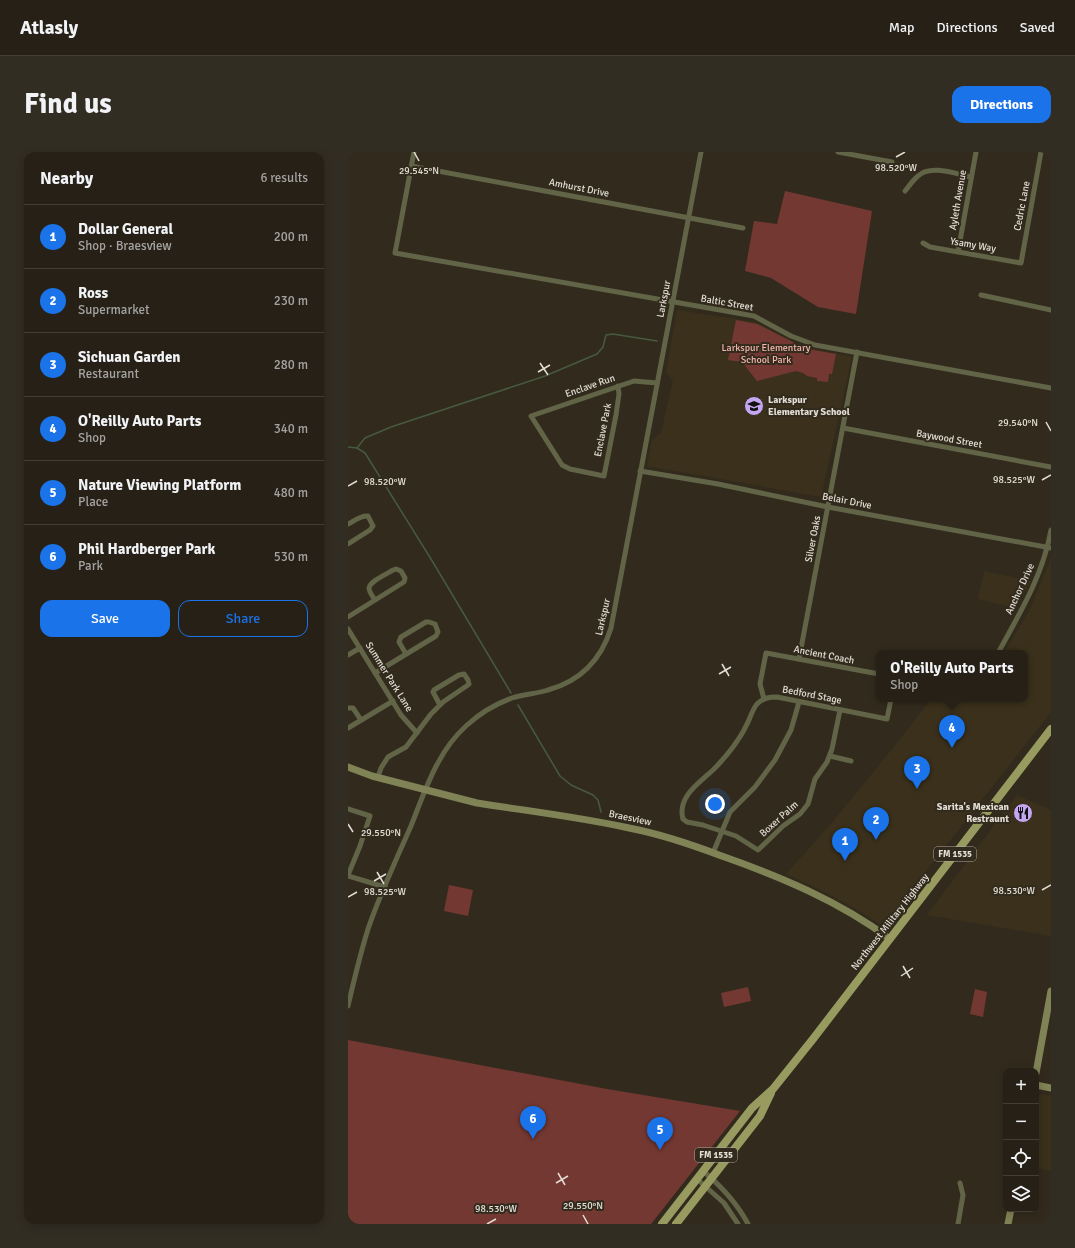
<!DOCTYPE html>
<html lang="en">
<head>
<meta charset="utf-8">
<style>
	:root { --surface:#262016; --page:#322d23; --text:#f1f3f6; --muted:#a4a3a1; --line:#423e35; --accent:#1a73e8 }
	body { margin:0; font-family:Signika,sans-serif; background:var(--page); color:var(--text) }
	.controls { position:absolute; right:12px; bottom:12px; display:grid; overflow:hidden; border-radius:8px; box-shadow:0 2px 10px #0003 }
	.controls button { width:36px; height:36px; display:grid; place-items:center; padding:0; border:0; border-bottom:1px solid var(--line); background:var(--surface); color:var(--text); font:20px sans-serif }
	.you { position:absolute; left:367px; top:652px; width:14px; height:14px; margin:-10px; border:3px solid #fff; border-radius:50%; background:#1a73e8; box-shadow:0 0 0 6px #1a73e833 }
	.badge { display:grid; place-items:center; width:26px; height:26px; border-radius:50%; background:var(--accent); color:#fff; font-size:13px; font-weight:700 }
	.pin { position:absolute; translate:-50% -33px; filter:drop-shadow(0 1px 2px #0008) }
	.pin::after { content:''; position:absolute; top:21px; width:14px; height:12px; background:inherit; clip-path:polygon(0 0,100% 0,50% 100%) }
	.popup { position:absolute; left:528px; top:498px; width:152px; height:52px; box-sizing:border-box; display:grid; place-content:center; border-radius:8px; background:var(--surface); filter:drop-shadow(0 1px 3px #0005); font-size:13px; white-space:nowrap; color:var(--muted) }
	.popup b { font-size:15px; color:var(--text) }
	.popup::after { content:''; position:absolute; left:50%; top:100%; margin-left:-8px; border:8px solid transparent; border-top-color:var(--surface) }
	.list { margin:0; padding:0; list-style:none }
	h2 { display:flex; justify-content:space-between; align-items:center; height:52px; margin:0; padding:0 16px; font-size:17px }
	h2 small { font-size:13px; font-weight:400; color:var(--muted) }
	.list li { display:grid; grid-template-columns:26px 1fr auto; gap:12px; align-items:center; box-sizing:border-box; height:64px; padding:0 16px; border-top:1px solid var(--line) }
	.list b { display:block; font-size:15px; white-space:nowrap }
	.list p { margin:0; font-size:13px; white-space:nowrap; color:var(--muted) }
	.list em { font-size:13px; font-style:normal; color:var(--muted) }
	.actions { display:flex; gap:8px; padding:12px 16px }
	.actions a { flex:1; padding:9px 0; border:1px solid var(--accent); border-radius:12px; text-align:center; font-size:14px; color:var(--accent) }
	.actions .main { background:var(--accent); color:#fff }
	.icon { flex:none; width:22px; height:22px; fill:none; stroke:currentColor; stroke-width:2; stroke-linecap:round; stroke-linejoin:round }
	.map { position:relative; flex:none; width:703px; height:1072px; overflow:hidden; border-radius:12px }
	header { display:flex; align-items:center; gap:24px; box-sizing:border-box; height:56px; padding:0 20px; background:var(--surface); border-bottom:1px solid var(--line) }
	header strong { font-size:19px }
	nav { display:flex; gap:22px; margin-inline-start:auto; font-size:14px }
	.intro { display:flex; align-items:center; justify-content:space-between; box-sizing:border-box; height:96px; padding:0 24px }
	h1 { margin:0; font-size:28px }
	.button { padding:10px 18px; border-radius:12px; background:var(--accent); color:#fff; font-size:14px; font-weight:700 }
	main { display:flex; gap:24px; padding:0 24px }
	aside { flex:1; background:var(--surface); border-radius:12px; box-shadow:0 2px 10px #0003 }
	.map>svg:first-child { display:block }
</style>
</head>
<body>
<header>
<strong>Atlasly</strong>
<nav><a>Map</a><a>Directions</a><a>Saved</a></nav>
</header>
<div class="intro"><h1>Find us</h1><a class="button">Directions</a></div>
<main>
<aside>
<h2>Nearby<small>6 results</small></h2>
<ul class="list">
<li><span class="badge">1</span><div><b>Dollar General</b><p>Shop · Braesview</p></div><em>200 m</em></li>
<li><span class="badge">2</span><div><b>Ross</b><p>Supermarket</p></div><em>230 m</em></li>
<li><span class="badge">3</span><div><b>Sichuan Garden</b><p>Restaurant</p></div><em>280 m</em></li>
<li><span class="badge">4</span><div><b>O'Reilly Auto Parts</b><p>Shop</p></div><em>340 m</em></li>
<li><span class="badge">5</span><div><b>Nature Viewing Platform</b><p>Place</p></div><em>480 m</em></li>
<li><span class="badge">6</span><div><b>Phil Hardberger Park</b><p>Park</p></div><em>530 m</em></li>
</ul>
<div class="actions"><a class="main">Save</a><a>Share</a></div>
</aside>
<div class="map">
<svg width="703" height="1072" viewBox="0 0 703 1072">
	<rect width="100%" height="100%" fill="#322b1d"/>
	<g fill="#3a301b">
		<path d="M329,158l79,12 45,24 51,11 -31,140 -174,-31 5,-26 9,-7 12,-53 -7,-7z"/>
		<path d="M703,406v154l-168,214 -27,-17 -37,-20 -33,-15 44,-49 63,-77 38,-49h94v-46h-21l25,-42z"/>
		<path d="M636,419l47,10 -15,27 -38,-9z"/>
		<path d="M669,643l34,15v126l-124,-21z"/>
		<path d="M692,942l11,2v75l-15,-3v-56z"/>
	</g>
	<g fill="#743832">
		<path d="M437,39l87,20 -16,103 -38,-7 -47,-29 -26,-7 9,-50 23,3z"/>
		<path d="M388,168l21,4 50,25 29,5 -4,20h-3l-1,8 -11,-1v-3l-10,-2 -4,-3 -7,-2 -39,10 -15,-19 -14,-2z"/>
		<path d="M101,733l24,5 -5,26 -24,-5z"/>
		<path d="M400,835l3,14 -27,6 -3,-14z"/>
		<path d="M627,837l12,3 -4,25 -13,-3z"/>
		<path d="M0,888l259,49 133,22 -89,113h-303z"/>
	</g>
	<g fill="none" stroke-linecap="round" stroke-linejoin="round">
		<g stroke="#465a40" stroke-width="1.5">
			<path d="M0,295l9,1 8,5 66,106 80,134"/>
			<path d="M9,296l8,-10 26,-11 154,-51 52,-22 6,-7 3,-12 7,-1 44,7"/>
			<path d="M170,553l42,71 11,9 22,10 5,5 3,12"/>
		</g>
		<g stroke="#626447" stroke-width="5">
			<path d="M66,0l-19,101 359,63 37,20 24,9 236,43"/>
			<path d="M490,0l54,10"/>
			<path d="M63,14l332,62"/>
			<path d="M557,39c4,-5 8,-11 13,-15 13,-12 38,-2 53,1"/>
			<path d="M575,91l7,4 91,16 20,-111"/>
			<path d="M610,100l18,-100"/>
			<path d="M633,143l70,15"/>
			<path d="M270,234l1,8 -3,21 -12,61 -34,-7 -8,-4 -31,-49 103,-35 23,2"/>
			<path d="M495,276l208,39"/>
			<path d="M292,319l78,13 110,23 223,41"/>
			<path d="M0,372c6,-3 13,-9 20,-8l5,10 -3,4 -22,14"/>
			<path d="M0,465l56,-35 1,-4 -4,-7 -5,-2 -3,1c-6,4 -23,11 -24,18 0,4 4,9 6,12"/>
			<path d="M0,477l53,86 16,18"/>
			<path d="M650,501c22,-40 45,-78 53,-123"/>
			<path d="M0,503l12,-7"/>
			<path d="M451,507l58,-307"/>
			<path d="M27,521l61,-37 2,-4 -3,-8 -6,-2h-3l-25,15 -2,5 7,12"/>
			<path d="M416,547l-4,-15 6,-31 113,21"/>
			<path d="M0,556h5l8,12"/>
			<path d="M492,558l-8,39 -5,13 -12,17 -7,25 -8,10 -17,12 -25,24 -22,-14 -33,-11 -16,-3 -4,-3c-6,-22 16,-36 30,-49 7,-7 14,-15 20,-23 5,-7 10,-14 13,-21 4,-7 6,-16 11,-22 6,-6 12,-7 20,-7l110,22 4,-20"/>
			<path d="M0,576l45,-27"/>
			<path d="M482,604l21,5"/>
			<path d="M30,625l3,-9 7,-11 18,-10 25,-33 12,-12 25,-17 1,-1 -1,-4 -4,-6 -5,1 -25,15 -1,2 7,13"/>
			<path d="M0,657l22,7 -10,30 -12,29"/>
			<path d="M365,701l17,-41 25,-25 20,-27 16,-30 8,-28"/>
			<path d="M0,724l37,11"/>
			<path d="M0,854c6,-26 12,-51 20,-77 12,-35 28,-69 43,-103 14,-35 26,-74 55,-100 13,-12 29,-22 46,-28 12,-4 24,-4 36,-8 33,-9 53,-30 63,-62l90,-476"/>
			<path d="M355,1019c18,15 34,32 45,53"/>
			<path d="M349,1027l27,24 14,21"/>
			<path d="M610,1072l5,-29 -3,-12"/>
		</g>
		<g stroke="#808355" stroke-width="7">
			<path d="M0,615l24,9 105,27c51,8 102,14 152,25 31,6 61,16 90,27 60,21 120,46 171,84"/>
			<path d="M688,921l15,-82"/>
			<path d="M688,933l15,3"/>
			<path d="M660,1072l3,-15"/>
		</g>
		<g stroke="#979b5f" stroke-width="8">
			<path d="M314,1072l90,-116 21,-19 40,-50 238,-310"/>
			<path d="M328,1072l84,-108 11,-23"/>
		</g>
	</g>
	<path fill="none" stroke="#e3ded5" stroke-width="1.5" d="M66,0l5,9M548,5l9,-5M192,211l8,12M190,220l12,-7M698,270l5,9M694,328l9,-5M0,334l9,-5M374,512l7,12M371,522l12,-7M0,672l5,8M29,720l7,12M26,729l12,-7M694,738l9,-5M0,745l9,-5M555,814l7,12M553,824l12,-8M210,1021l7,12M208,1031l12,-7M235,1063l5,9M139,1072l9,-5"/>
	<defs>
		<symbol id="school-disc" viewBox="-11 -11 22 22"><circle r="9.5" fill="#c5a7f1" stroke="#322b1d"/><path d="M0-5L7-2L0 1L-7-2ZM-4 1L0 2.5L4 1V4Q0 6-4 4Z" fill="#111"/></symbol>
		<symbol id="restaurant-disc" viewBox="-11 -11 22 22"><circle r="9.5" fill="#c5a7f1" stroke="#322b1d"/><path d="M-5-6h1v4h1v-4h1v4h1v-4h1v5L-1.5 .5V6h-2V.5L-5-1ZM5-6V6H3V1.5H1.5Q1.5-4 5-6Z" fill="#111"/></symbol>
	</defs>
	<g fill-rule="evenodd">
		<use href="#school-disc" x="395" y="243" width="22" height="22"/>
		<use href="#restaurant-disc" x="664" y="650" width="22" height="22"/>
	</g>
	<g text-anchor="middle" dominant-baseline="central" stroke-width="4" stroke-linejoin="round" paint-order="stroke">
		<g fill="#322b1d" stroke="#aea89e" stroke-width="1">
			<rect x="586" y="695" width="42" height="14" rx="3"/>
			<rect x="347" y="996" width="42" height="14" rx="3"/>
		</g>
		<g font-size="9" font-weight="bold" fill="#e3ded5">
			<text x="607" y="702">FM 1535</text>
			<text x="368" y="1003">FM 1535</text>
		</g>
		<g font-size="10" fill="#e3ded5" stroke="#322b1d">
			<text transform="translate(231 36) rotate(11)">Amhurst Drive</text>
			<text transform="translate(610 48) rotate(-80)">Ayleth Avenue</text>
			<text transform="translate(674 54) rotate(-79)">Cedric Lane</text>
			<text transform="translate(625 93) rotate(10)">Ysamy Way</text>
			<text transform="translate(316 147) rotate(-79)">Larkspur</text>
			<text transform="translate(379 151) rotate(10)">Baltic Street</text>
			<text transform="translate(242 234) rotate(-19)">Enclave Run</text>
			<text transform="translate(255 278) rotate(-79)">Enclave Park</text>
			<text transform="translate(601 287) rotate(10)">Baywood Street</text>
			<text transform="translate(499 349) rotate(11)">Belair Drive</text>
			<text transform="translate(465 387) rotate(-79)">Silver Oaks</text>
			<text transform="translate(672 437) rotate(-65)">Anchor Drive</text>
			<text transform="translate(255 465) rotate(-77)">Larkspur</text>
			<text transform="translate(476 503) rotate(11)">Ancient Coach</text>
			<text transform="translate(41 525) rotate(58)">Summer Park Lane</text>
			<text transform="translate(464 543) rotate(11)">Bedford Stage</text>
			<text transform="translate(282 666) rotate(12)">Braesview</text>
			<text transform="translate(431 667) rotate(-42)">Boxer Palm</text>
			<text transform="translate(542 770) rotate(-52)">Northwest Military Highway</text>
		</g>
		<g font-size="10" fill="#f5b6ae" stroke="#322b1d">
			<text x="418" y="196">Larkspur Elementary<tspan x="418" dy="12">School Park</tspan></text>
		</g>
		<g font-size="10" font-weight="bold" fill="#e3ded5" stroke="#322b1d" text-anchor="start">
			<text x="420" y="248">Larkspur<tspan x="420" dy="12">Elementary School</tspan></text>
			<text x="661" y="655" text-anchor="end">Sarita's Mexican<tspan x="661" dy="12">Restraunt</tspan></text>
		</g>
	</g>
	<g font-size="10" text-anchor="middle" fill="#e3ded5" stroke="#322b1d" stroke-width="4" stroke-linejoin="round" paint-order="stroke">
		<text x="548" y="19">98.520°W</text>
		<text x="71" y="22">29.545°N</text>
		<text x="670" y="274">29.540°N</text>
		<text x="666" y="331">98.525°W</text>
		<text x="37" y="333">98.520°W</text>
		<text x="33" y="684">29.550°N</text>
		<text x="666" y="742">98.530°W</text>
		<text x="37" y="743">98.525°W</text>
		<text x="235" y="1057">29.550°N</text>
		<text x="148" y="1060">98.530°W</text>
	</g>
</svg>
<div class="controls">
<button>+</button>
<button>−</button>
<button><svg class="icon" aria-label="locate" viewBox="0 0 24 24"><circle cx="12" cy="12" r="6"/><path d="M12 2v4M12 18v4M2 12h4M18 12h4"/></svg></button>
<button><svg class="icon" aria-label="layers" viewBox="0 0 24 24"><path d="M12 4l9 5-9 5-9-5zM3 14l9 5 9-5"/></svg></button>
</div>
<div class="you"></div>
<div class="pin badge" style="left:497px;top:709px">1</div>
<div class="pin badge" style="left:528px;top:688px">2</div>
<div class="pin badge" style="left:569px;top:637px">3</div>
<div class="pin badge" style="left:604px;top:596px">4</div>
<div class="popup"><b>O'Reilly Auto Parts</b>Shop</div>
<div class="pin badge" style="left:312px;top:998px">5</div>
<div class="pin badge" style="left:185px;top:987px">6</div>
</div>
</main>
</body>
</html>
